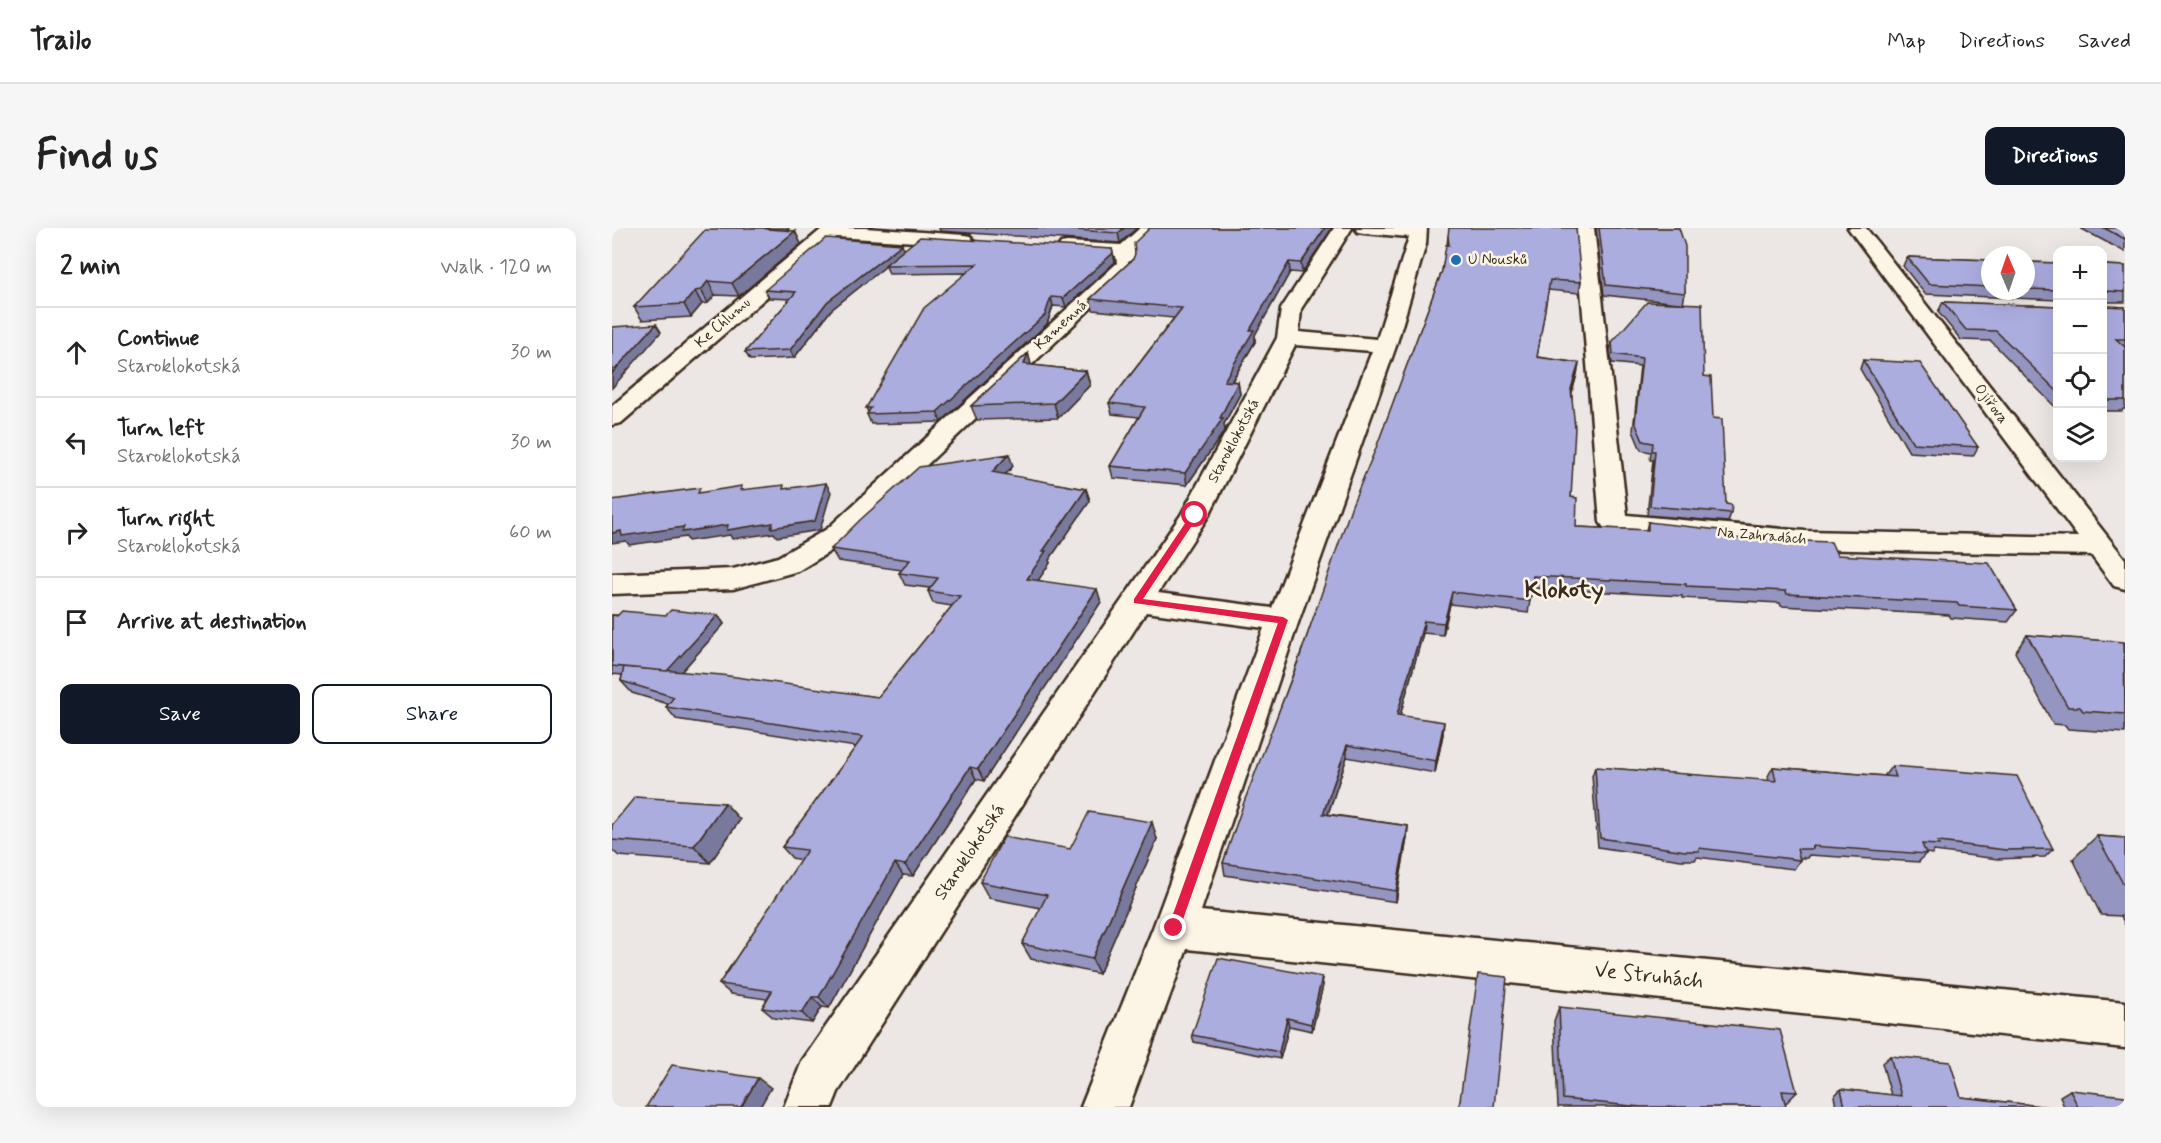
<!DOCTYPE html>
<html lang="en">
<head>
<meta charset="utf-8">
<style>
	:root { --surface:#fff; --page:#f6f6f6; --text:#222; --muted:#767676; --line:#e0e0e0; --accent:#111827 }
	body { margin:0; font-family:Mynerve,sans-serif; background:var(--page); color:var(--text) }
	.controls { position:absolute; right:18px; top:18px; display:grid; overflow:hidden; border-radius:12px; box-shadow:0 6px 24px #0002 }
	.controls button { width:54px; height:54px; display:grid; place-items:center; padding:0; border:0; border-bottom:2px solid var(--line); background:var(--surface); color:var(--text); font:30px sans-serif }
	.compass { position:absolute; left:1369px; top:18px; width:54px; height:54px; border-radius:50%; background:var(--surface); box-shadow:0 6px 24px #0002; rotate:358deg }
	.stop { position:absolute; width:18px; height:18px; margin:-14px; border:4px solid #e11d48; border-radius:50%; background:#fff }
	.stop.end { background:#e11d48; border-color:#fff; box-shadow:0 2px 6px #0008 }
	.list { margin:0; padding:0; list-style:none }
	h2 { display:flex; justify-content:space-between; align-items:center; height:78px; margin:0; padding:0 24px; font-size:26px }
	h2 small { font-size:20px; font-weight:400; color:var(--muted) }
	.list li { display:grid; grid-template-columns:39px 1fr auto; gap:18px; align-items:center; box-sizing:border-box; height:90px; padding:0 24px; border-top:2px solid var(--line) }
	.list b { display:block; font-size:22px; white-space:nowrap }
	.list p { margin:0; font-size:20px; white-space:nowrap; color:var(--muted) }
	.list em { font-size:20px; font-style:normal; color:var(--muted) }
	.actions { display:flex; gap:12px; padding:18px 24px }
	.actions a { flex:1; padding:14px 0; border:2px solid var(--accent); border-radius:12px; text-align:center; font-size:21px; color:var(--accent) }
	.actions .main { background:var(--accent); color:#fff }
	.icon { flex:none; width:33px; height:33px; fill:none; stroke:currentColor; stroke-width:2; stroke-linecap:round; stroke-linejoin:round }
	.map { position:relative; flex:none; width:1513px; height:879px; overflow:hidden; border-radius:12px }
	header { display:flex; align-items:center; gap:36px; box-sizing:border-box; height:84px; padding:0 30px; background:var(--surface); border-bottom:2px solid var(--line) }
	header strong { font-size:28px }
	nav { display:flex; gap:33px; margin-inline-start:auto; font-size:21px }
	.intro { display:flex; align-items:center; justify-content:space-between; box-sizing:border-box; height:144px; padding:0 36px }
	h1 { margin:0; font-size:42px }
	.button { padding:15px 27px; border-radius:12px; background:var(--accent); color:#fff; font-size:21px; font-weight:700 }
	main { display:flex; gap:36px; padding:0 36px }
	aside { flex:1; background:var(--surface); border-radius:12px; box-shadow:0 6px 24px #0002 }
	.map>svg:first-child { display:block }
</style>
</head>
<body>
<header>
<strong>Trailo</strong>
<nav><a>Map</a><a>Directions</a><a>Saved</a></nav>
</header>
<div class="intro"><h1>Find us</h1><a class="button">Directions</a></div>
<main>
<aside>
<h2>2 min<small>Walk · 120 m</small></h2>
<ul class="list">
<li><svg class="icon" aria-label="ahead" viewBox="0 0 24 24"><path d="M12 20V5M6 11l6-6 6 6"/></svg><div><b>Continue</b><p>Staroklokotská</p></div><em>30 m</em></li>
<li><svg class="icon" aria-label="left" viewBox="0 0 24 24"><path d="M17 20v-9H6M10 6l-5 5 5 5"/></svg><div><b>Turn left</b><p>Staroklokotská</p></div><em>30 m</em></li>
<li><svg class="icon" aria-label="right" viewBox="0 0 24 24"><path d="M7 20v-9h11M14 6l5 5-5 5"/></svg><div><b>Turn right</b><p>Staroklokotská</p></div><em>60 m</em></li>
<li><svg class="icon" aria-label="arrive" viewBox="0 0 24 24"><path d="M6 21V4h12l-3 4 3 4H6"/></svg><div><b>Arrive at destination</b></div></li>
</ul>
<div class="actions"><a class="main">Save</a><a>Share</a></div>
</aside>
<div class="map">
<svg width="1513" height="879" viewBox="0 0 1513 879">
	<rect width="100%" height="100%" fill="#ece7e4"/>
	<filter id="ink" filterUnits="userSpaceOnUse"><feTurbulence type="fractalNoise" baseFrequency=".0167" numOctaves="2"/><feDisplacementMap in="SourceGraphic" scale="12" xChannelSelector="R" yChannelSelector="G"/><feConvolveMatrix kernelMatrix="1 2 1 2 8 2 1 2 1" color-interpolation-filters="sRGB"/></filter>
	<g filter="url(#ink)">
		<g fill="none" stroke-linecap="round" stroke-linejoin="round">
			<defs>
				<g id="street">
					<path d="M211,0h42l99,7 6,1 3,4 -3,4 -6,1 -128,-8 -215,186 -9,2v-19z"/>
					<path d="M528,0h19l-25,24 1,12 -2,4 -286,273 -49,30 -65,18 -121,5v-20l121,-5 45,-12 49,-28 290,-266 -1,-7 -55,-5 -3,-4 3,-4 6,-1 54,3z"/>
					<path d="M722,0h18l-51,81 -2,23 78,7 32,-102 -45,-4 -6,-1 -3,-4h72l-1,16 -30,102 -97,274 -98,291 924,91v46l-938,-99 -58,158h-48l72,-179 111,-300 -118,-16 -308,480 -6,15h-48l18,-46 379,-546 96,-177 4,-29zM683,117l77,6 -100,257 -114,-15 51,-78z"/>
					<path d="M964,0h18l33,287 178,16 273,6 -230,-309h18l259,331v30l-11,-3 -23,-31 -286,-6 -201,-21 -4,-6z"/>
				</g>
			</defs>
			<use href="#street" stroke="#3b2a1e" stroke-width="5"/>
			<use href="#street" fill="#fcf5e5" fill-rule="evenodd"/>
		</g>
		<g fill="#9495c0" stroke="#3b2a1e" stroke-width="1.5">
			<path d="M177,0l-3,3h9l6,13 -62,52 -24,-1 -7,8 -6,1 -11,13 -49,3 -8,-13z"/>
			<path d="M327,0h198l-17,15 -180,-12z"/>
			<path d="M538,0h182l-30,45 -12,-1 -35,63v7l-23,39 6,1 2,12 -16,30 1,6 -38,55 -74,-7 -3,-12 29,-49 -27,-3 -3,-11 65,-85 -81,-8 -3,-11 43,-40z"/>
			<path d="M984,0h83l6,65 -2,11 21,72 9,42 13,86 5,9 -3,9 -81,-7 6,-55h-3l1,-8 -10,-2 -8,-19 7,-65 -28,-3 -2,-13 2,-8 67,-39 -75,-8z"/>
			<path d="M1468,0h45v24z"/>
			<path d="M836,8l133,46 -2,11 -31,-3 -11,67 42,6 -2,11 -5,19 -1,104 5,30 70,3 2,-8 78,16 111,17 180,55 -9,12 -57,-4 -2,-3 -168,-9 -1,-3 -98,-5v-2l-150,-8 -4,25 -78,-9 -7,31 -20,-2 -23,82 43,19 -8,39 -88,-16 -19,57 80,12 -1,12 -11,64 -171,-27 -2,-12 219,-592 5,-26z"/>
			<path d="M500,21l3,13 -49,45 -13,-1 -6,18 -106,98 -70,2 -4,-10 1,-2 -2,-4 100,-135 -77,1 -3,-8 -55,44 -37,48 -44,2 -5,-8 45,-53 -21,-1 -4,-8 139,-40z"/>
			<path d="M1295,29l83,3v31h36v-29l32,1v37l-133,-6 -22,-28z"/>
			<path d="M1491,37l22,1v36h-19v4l19,1v102h-2l-1,2h-19z"/>
			<path d="M1331,74l115,4v104l-67,-69 -30,-1 -23,-28z"/>
			<path d="M416,125l3,12 55,6 4,14 -32,33 -81,2 -6,-14z"/>
			<path d="M1251,132l115,87 -5,9 -64,-4 -49,-83z"/>
			<path d="M401,238l-8,9 81,14 4,12 -41,59 1,3 -12,17 63,22 -117,179 -8,-2 -63,97 -10,-1 -74,133 -7,-1 -10,16 -38,-5 -12,-10 5,-9 -36,-5 -12,-10 82,-124 -9,-2 -10,-11 74,-100 -180,-28 -10,-12 2,-3 -36,-11 -11,-12 1,-6 -10,-1v-59h106l6,9 -43,48 197,25 74,-91 -19,-3 -5,-12 1,-3 -24,-3 -6,-12 3,-3 -64,-9 -7,-12z"/>
			<path d="M1415,407l98,8v90l-57,-4 -3,-4 -12,-1 -38,-72z"/>
			<path d="M1280,538l161,83 -8,8 -47,2 -64,-8 -2,3 -6,-1 -7,9 -110,-7 -2,3h-8l1,2 -6,9 -97,-12 -2,3h-14l-83,-13 -6,-71 3,-9 174,14 -1,-5 5,-9 113,9 -1,-1z"/>
			<path d="M113,575l15,17 -30,43 -91,-7 -7,-6v-25z"/>
			<path d="M1485,608l28,2v87l-4,-9 -20,-1 -28,-56z"/>
			<path d="M545,611l-58,135 -68,-15 -9,-15 19,-36 -52,-10 -9,-16 90,-33z"/>
			<path d="M711,757l-11,46 -23,-5 -9,33 -86,-17 -2,-7z"/>
			<path d="M947,779l238,85 -12,12 1,3h-228l-4,-86z"/>
			<path d="M1278,828l71,41 89,10h-214l-2,-11 7,-7 50,6 -9,-32z"/>
			<path d="M1458,862l55,17h-61l-4,-11z"/>
		</g>
		<g fill="#78799c" stroke="#3b2a1e" stroke-width="1.5">
			<path d="M157,0h20l-16,14 -6,-13z"/>
			<path d="M512,0h13l-17,15 -2,-10z"/>
			<path d="M713,0h7l-30,45 -1,-10z"/>
			<path d="M183,3l6,13 -62,52 -7,-13z"/>
			<path d="M290,16l3,7 -20,14 1,1 -55,44 -37,48 -4,-8 37,-48z"/>
			<path d="M501,25l2,9 -49,45 -3,-9z"/>
			<path d="M677,34l1,10 -35,63v7l-30,50 -1,-11 26,-51z"/>
			<path d="M96,53l7,14 -7,8 -7,-13z"/>
			<path d="M83,63l7,13 -11,13 -7,-13z"/>
			<path d="M439,69l2,9 -6,18 -106,98 -4,-10z"/>
			<path d="M44,96l5,8 -49,56v-15z"/>
			<path d="M416,125l4,15 -8,-4z"/>
			<path d="M967,135l-2,11 -8,27 2,-12z"/>
			<path d="M474,143l4,14 -32,33 -4,-15z"/>
			<path d="M626,154l2,12 -16,30 1,6 -38,55 -2,-12 35,-55z"/>
			<path d="M397,226l4,12 -17,18 -4,-12z"/>
			<path d="M214,255l5,9 -11,38 -43,7 -3,-4 -42,6 -2,-4 -42,6 -2,-4 -57,8 -3,-4 -14,2v-10z"/>
			<path d="M474,261l4,12 -41,59 1,3 -19,28 -4,-12 16,-28z"/>
			<path d="M485,361l4,13 -117,179 -6,-12z"/>
			<path d="M840,364l-2,12 -7,31 1,-12z"/>
			<path d="M106,387l6,9 -51,57 -7,-10z"/>
			<path d="M812,393l-1,12 -26,94v-12z"/>
			<path d="M832,494l-1,12 -8,39 1,-12z"/>
			<path d="M735,517v12l-23,69 -1,-12z"/>
			<path d="M358,539l6,12 -63,97 -8,-11z"/>
			<path d="M113,575l15,17 -30,43 -16,-17z"/>
			<path d="M540,594l5,17 -58,135 -7,-15z"/>
			<path d="M796,598l-1,12 -11,64v-11z"/>
			<path d="M283,635l8,12 -74,133 -10,-11z"/>
			<path d="M710,749l1,8 -11,46 -1,-7z"/>
			<path d="M200,769l10,10 -10,16 -10,-10z"/>
			<path d="M675,790l2,8 -9,33 -1,-7z"/>
			<path d="M146,850l13,10 -11,19h-19z"/>
		</g>
		<g fill="#acaddf" stroke="#3b2a1e" stroke-width="1.5">
			<path d="M107,0h50l-2,1 28,2 -63,52 -24,-2 -7,9 -6,1 -11,13 -50,3 71,-77h12z"/>
			<path d="M435,0h77l-6,5z"/>
			<path d="M538,0h175l-24,35 -12,-1 -39,68h4l-30,51 14,1 -18,36h3l-38,55 -75,-7 35,-59 -36,-4 73,-95 -92,-9 43,-40 2,-5 -1,-11z"/>
			<path d="M837,0h127l5,54 -31,-2 -13,77 42,6 -8,26 4,39 -4,69 6,1 -1,29 72,3v-8l80,9 -2,7 105,4 6,13 152,8 28,47 -58,-4 -2,-3 -170,-9 -1,-3 -100,-5v-2l-153,-8 -3,25 -78,-9 -8,31 -20,-2 -27,94 47,7 -8,39 -89,-16 -24,69 85,12 -12,65 -173,-28 21,-61 55,-143 53,-154 24,-57 66,-177 4,-26h3l-1,-9z"/>
			<path d="M987,0h80l6,18v47l-79,-8z"/>
			<path d="M1492,0h21v11z"/>
			<path d="M308,9l192,12 1,4 -50,45 -12,-1 -6,18 -108,97 -70,2 4,-6h-5l58,-100 53,-44 -92,1z"/>
			<path d="M214,10l76,6 -75,58 -37,48 -45,2 51,-60 -31,-2z"/>
			<path d="M1295,29l83,3v27l-61,-3z"/>
			<path d="M1414,34l32,1v27l-32,-1z"/>
			<path d="M1491,37l22,1v26l-19,-1v15l19,1v32h-9l9,8v53h-22z"/>
			<path d="M1035,74l55,2 2,72 7,1 2,41 9,1 4,85 6,1 -1,8 -81,-7 5,-55h-3l1,-8 -10,-2 -8,-19 7,-64 -29,-4 -1,-12z"/>
			<path d="M1331,74l115,4v86l-62,-61 -30,-1z"/>
			<path d="M44,96l-44,49v-46z"/>
			<path d="M416,125l-4,11 62,7 -32,32 -83,3z"/>
			<path d="M1251,132l57,3 58,84 -65,-4z"/>
			<path d="M397,226l-17,18 94,17 -43,62h3l-19,28 70,10 -119,180 -8,-2 -65,98 -10,-2 -76,134h-7l-10,16 -40,-5 10,-17 -53,-7 88,-134 -25,-3 81,-110 -197,-30 8,-10 -53,-16 3,-14 98,8 156,22 82,-101 -32,-5 10,-13 -39,-5 11,-13 -79,-11 29,-29 59,-53z"/>
			<path d="M214,255l-11,38 -44,7 2,-5 -46,7 1,-5 -46,7 2,-5 -62,9 -1,-5 -9,2v-33l88,-12 -2,5 44,-7 -1,4 43,-5 -1,4z"/>
			<path d="M59,382l47,5 -51,56 -55,-5v-51l5,1 5,-5 44,4z"/>
			<path d="M1415,407l97,7 1,72 -42,-3 -3,-4h-12z"/>
			<path d="M1280,538l125,10 36,73 -47,1 -68,-8 1,3 -17,-1 4,10 -114,-8 1,3h-16l3,11 -101,-12v3h-14l-85,-13 -5,-71 181,14 -3,-14 123,10z"/>
			<path d="M23,569l90,6 -31,43 -82,-6v-15z"/>
			<path d="M477,584l63,10 -60,137 -70,-15 25,-49 -67,-13 24,-45 66,12z"/>
			<path d="M1485,608l28,2v49z"/>
			<path d="M606,730l104,19 -11,47 -24,-6 -8,34 -87,-17z"/>
			<path d="M866,746l29,3 -13,130h-35z"/>
			<path d="M947,779l221,23 17,62 -15,-1 4,16h-145l-78,-8z"/>
			<path d="M1278,828l60,6 11,35 89,10h-205l-4,-18 60,7z"/>
			<path d="M60,837l86,13 -17,29h-95z"/>
			<path d="M1458,862l55,6v11h-47z"/>
		</g>
	</g>
	<path fill="#e11d48" d="M580,285l7,2 -56,84 140,18 5,3 -108,308 -6,5 -6,-5 110,-305 -144,-20v-4z"/>
	<circle fill="#1f6fb2" stroke="#fcf5e5" stroke-width="2" cx="844" cy="32" r="6"/>
	<g text-anchor="middle" dominant-baseline="central" stroke-width="5" stroke-linejoin="round" paint-order="stroke">
		<g font-size="15" fill="#3b2a1e" stroke="#fcf5e5" text-anchor="start">
			<text x="856" y="32">U Nousků</text>
		</g>
		<g font-size="15" fill="#3b2a1e" stroke="#fcf5e5">
			<text transform="translate(111 95) rotate(-41)">Ke Chlumu</text>
			<text transform="translate(449 97) rotate(-43)">Kamenná</text>
			<text transform="translate(1379 176) rotate(53)">Ojířova</text>
			<text transform="translate(622 213) rotate(-62)">Staroklokotská</text>
			<text transform="translate(1150 308) rotate(5)">Na Zahradách</text>
		</g>
		<g font-size="18" fill="#3b2a1e" stroke="#fcf5e5">
			<text transform="translate(358 624) rotate(-56)">Staroklokotská</text>
		</g>
		<g font-size="21" fill="#3b2a1e" stroke="#fcf5e5">
			<text transform="translate(1037 748) rotate(6)">Ve Struhách</text>
		</g>
		<g font-size="24" font-weight="bold" fill="#3b2a1e" stroke="#fcf5e5">
			<text x="952" y="362">Klokoty</text>
		</g>
	</g>
</svg>
<div class="controls">
<button>+</button>
<button>−</button>
<button><svg class="icon" aria-label="locate" viewBox="0 0 24 24"><circle cx="12" cy="12" r="6"/><path d="M12 2v4M12 18v4M2 12h4M18 12h4"/></svg></button>
<button><svg class="icon" aria-label="layers" viewBox="0 0 24 24"><path d="M12 4l9 5-9 5-9-5zM3 14l9 5 9-5"/></svg></button>
</div>
<svg class="compass" viewBox="-18 -18 36 36"><path d="M0-13l5 13h-10z" fill="#e53935"/><path d="M0 13l5-13h-10z" fill="#767676"/></svg>
<div class="stop" style="left:583px;top:287px"></div>
<div class="stop end" style="left:562px;top:700px"></div>
</div>
</main>
</body>
</html>
